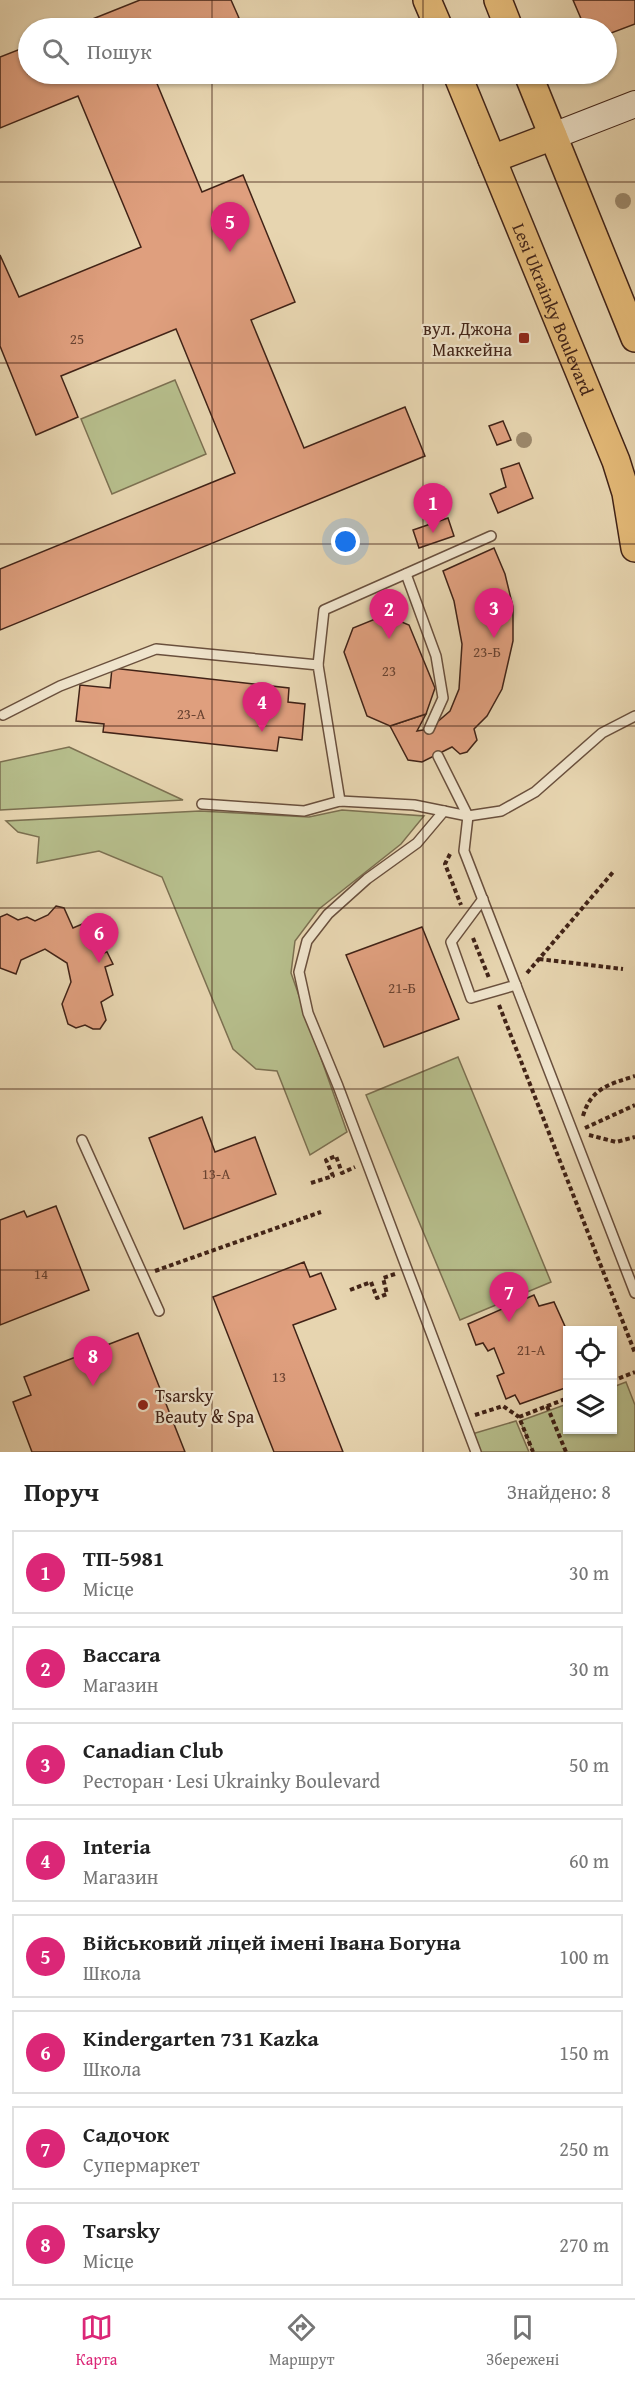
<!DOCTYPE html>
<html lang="uk">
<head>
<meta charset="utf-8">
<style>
	:root { --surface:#fff; --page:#f2f2f2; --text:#222; --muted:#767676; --line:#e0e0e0; --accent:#db2777 }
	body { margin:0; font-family:"Gentium Book Plus",serif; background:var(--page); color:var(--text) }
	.controls { position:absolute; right:18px; bottom:18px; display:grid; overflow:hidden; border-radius:0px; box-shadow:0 2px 4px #0004 }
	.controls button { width:54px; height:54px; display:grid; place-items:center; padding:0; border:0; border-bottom:2px solid var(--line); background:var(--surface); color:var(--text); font:30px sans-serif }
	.you { position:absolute; left:346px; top:542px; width:21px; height:21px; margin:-15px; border:4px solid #fff; border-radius:50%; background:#1a73e8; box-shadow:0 0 0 9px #1a73e833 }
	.badge { display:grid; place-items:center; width:39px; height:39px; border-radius:50%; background:var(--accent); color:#fff; font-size:20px; font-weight:700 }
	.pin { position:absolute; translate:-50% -50px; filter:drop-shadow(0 2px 3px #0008) }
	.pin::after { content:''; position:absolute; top:32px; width:21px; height:18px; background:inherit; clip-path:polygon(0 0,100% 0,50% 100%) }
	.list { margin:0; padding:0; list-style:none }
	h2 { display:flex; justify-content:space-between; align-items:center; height:78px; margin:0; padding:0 24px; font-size:26px }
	h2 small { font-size:20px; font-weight:400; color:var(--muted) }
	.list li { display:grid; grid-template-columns:39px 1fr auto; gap:18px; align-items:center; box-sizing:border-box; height:84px; margin:0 12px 12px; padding:0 12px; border:2px solid var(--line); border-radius:0px }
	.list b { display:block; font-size:22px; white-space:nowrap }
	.list p { margin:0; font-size:20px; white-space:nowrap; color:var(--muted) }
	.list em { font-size:20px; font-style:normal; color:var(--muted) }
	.icon { flex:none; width:33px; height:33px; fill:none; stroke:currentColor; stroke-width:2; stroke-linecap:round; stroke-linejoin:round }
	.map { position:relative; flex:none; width:635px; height:1452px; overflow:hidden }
	.search { position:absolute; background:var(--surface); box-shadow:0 2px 4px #0004; left:18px; right:18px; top:18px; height:66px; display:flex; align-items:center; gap:15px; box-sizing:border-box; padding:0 21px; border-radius:33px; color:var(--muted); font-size:22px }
	.sheet { height:846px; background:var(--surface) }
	nav { display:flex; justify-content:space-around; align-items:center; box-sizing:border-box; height:84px; border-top:2px solid var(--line); background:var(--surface); font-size:16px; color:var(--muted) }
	nav a { display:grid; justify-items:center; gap:3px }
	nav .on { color:var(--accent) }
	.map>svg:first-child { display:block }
</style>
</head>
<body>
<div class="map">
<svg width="635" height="1452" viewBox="0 0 635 1452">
	<rect width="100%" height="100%" fill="#e7d5b0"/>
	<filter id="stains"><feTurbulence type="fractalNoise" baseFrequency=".00333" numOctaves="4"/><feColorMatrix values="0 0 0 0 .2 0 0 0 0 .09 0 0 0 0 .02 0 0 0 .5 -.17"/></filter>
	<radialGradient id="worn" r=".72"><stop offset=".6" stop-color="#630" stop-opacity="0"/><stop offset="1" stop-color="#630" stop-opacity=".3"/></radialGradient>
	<g fill="#b6bd8b" stroke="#7c7051" stroke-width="1.5">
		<path d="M175,380l31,74 -94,40 -31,-75z"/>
		<path d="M69,747l114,53 -183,10v-48z"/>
		<path d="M342,810l82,6 -23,28 -82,65 -24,32 -4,32 56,159 -37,23 -33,-84 -21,-2 -23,-20 -71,-172 -63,-26 -62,12 2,-26 -21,-5 -12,-11 194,-10 109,6z"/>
		<path d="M458,1057l93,225 -91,38 -94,-225z"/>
		<path d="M626,1382l9,23v47h-102l-13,-31 47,-17 1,26h44l1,-43z"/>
		<path d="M516,1421l13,31h-50l-7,-18z"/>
	</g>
	<g fill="#df9f7e" stroke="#412317" stroke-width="1.5">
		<path d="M140,0h91l8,18 -25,10h-144z"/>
		<path d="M573,0h62v24l-29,11v-7h-21z"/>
		<path d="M28,46v28h125l49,118 41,-17 52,127 -44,18 53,128 101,-41 20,49 -425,174v-61l235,-96 -59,-144 -115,47 17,41 -42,18 -36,-89v-91l19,42 122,-50 -63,-151 -78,32v-71z"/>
		<path d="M503,421l8,19 -14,5 -8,-19z"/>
		<path d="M519,463l14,35 -35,15 -8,-19 16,-7 -5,-18z"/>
		<path d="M448,518l6,18 -35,12 -6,-18z"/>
		<path d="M494,548l11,26 8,33v34l-11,48 -15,27 -13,13 3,11 -10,12 -7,2 -8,-7 -30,15 -14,-2 -18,-34 36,-12 -9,17 12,-2 21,-18 9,-22 3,-45 -8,-43 -11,-30z"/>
		<path d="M385,615l24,10 26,63 -9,26 -36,12 -23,-10 -23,-64 9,-24z"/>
		<path d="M112,668l177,20 -1,14 17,2 -3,36 -23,-3 -2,14 -174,-19 1,-8 -28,-3 4,-36 30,3z"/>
		<path d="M56,906l8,2 9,20 14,-6 13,32 7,-2 6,12 -8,3 8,28 -12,7 5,18 -6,9h-7l-8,-4 -9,3 -8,-4 -6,-20 9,-22 -4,-19 -22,-14 -24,11 -5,14 -16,-6v-51l7,-3 11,6 9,-3 8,4 13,-6z"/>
		<path d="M422,927l37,92 -75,28 -38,-92z"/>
		<path d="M202,1117l13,35 40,-15 21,57 -92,35 -35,-91z"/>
		<path d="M56,1206l33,84 -89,35v-105l24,-9 3,6z"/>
		<path d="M304,1262l6,15 11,-4 15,36 -43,16 50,127h-69l-61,-155z"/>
		<path d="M534,1295l5,11 15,-4 14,31v54l-48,17 -5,-9 -9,4 -9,-23 7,-3 -10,-25 -6,3 -5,-8 -7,2 -8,-21z"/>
		<path d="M138,1333l47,119h-153l-19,-50 18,-7 -7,-18z"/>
	</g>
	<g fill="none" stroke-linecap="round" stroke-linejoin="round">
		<defs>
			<g id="lane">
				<path d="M406,574l30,82 7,42 -14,31"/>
				<path d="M318,665l6,-55 167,-74"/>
				<path d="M3,715l57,-29 96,-37 162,16 22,136"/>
				<path d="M438,756l30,60 -4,35 171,442"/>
				<path d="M202,804l102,7 36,-10 74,4 54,11 33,-5 34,-19 67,-59 33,-17"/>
				<path d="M444,811l-27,32 -50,36 -39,35 -21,27 -8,31 9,41 30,73 138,366"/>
				<path d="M483,899l-32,43 20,56 45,-13"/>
				<path d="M82,1140l77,171"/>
			</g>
			<path id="secondary" d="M553,136l82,-32"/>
			<g id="primary">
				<path d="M427,0l12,28"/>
				<path d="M498,0l11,28"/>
				<path id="s1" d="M457,74l159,387 10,32 9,55"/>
				<path d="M528,74l107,264"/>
				<path d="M492,159l61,-23"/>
			</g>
		</defs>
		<use href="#lane" stroke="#6a503d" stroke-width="12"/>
		<use href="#secondary" stroke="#412317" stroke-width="28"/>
		<use href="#primary" stroke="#412317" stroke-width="30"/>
		<g stroke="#412317" stroke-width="4" stroke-dasharray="4.5 3" stroke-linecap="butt">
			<path d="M450,854l-5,10 16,41"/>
			<path d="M473,938l16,40"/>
			<path d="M539,959l84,10"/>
			<path d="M527,973l87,-102"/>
			<path d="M499,1005l136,348"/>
			<path d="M583,1116c8,-28 27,-32 52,-40"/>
			<path d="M585,1128l50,-23"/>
			<path d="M589,1135l27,7 19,-5"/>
			<path d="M311,1183l22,-7 -7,-16 10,-4 6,17 13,-6"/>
			<path d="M155,1271l166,-59"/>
			<path d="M350,1290l21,-8 6,16 10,-4 -4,-16 12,-4"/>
			<path d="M612,1381l23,-9"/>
			<path d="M547,1406l19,46"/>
			<path d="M475,1415l28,-9 16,11 14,35"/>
			<path d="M519,1417l49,-19"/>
		</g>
		<use href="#lane" stroke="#efe4cc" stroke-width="9"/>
		<use href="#secondary" stroke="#efe4cc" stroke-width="26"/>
		<use href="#primary" stroke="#e4ba78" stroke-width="27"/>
	</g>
	<g fill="#9c896c">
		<circle cx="623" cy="201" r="8"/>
		<circle cx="524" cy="440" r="8"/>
	</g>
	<path fill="none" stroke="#412317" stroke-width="1.5" stroke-opacity="0.55" d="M212,0v28M423,0v28M212,74v1378M423,74v1378M0,182h635M0,363h635M0,544h635M0,726h635M0,908h635M0,1089h635M0,1270h635"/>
	<g fill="#8f2418" stroke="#efe4cc" stroke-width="2">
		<rect x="518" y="332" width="12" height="12" rx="3"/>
		<circle cx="143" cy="1405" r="6"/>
	</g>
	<g text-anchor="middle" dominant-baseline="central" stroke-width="4.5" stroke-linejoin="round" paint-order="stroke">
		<g font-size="15" fill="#684231">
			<text x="77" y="338">25</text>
			<text x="487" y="651">23-Б</text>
			<text x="389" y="670">23</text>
			<text x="191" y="713">23-А</text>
			<text x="402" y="987">21-Б</text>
			<text x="216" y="1173">13-А</text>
			<text x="41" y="1273">14</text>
			<text x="531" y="1349">21-А</text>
			<text x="279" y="1376">13</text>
		</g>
		<g font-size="18" fill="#412317" stroke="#efe4cc">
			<text stroke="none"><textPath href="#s1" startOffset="254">Lesi Ukrainky Boulevard</textPath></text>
		</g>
		<g font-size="18" fill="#412317" stroke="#efe4cc" text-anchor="end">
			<text x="512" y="328">вул. Джона<tspan x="512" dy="21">Маккейна</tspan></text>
			<text x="155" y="1395" text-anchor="start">Tsarsky<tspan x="155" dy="21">Beauty &amp; Spa</tspan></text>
		</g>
	</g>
	<rect width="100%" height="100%" filter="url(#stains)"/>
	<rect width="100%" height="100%" fill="url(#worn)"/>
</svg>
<div class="controls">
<button><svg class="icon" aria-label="locate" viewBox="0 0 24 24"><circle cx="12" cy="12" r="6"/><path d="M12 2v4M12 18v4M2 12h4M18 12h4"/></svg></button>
<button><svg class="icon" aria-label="layers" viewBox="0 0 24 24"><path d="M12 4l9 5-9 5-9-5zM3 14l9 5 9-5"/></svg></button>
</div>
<div class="you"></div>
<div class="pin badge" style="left:433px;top:533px">1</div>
<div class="pin badge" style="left:389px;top:639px">2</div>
<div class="pin badge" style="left:494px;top:638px">3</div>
<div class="pin badge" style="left:262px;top:732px">4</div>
<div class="pin badge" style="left:230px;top:252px">5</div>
<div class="pin badge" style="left:99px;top:963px">6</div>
<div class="pin badge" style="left:509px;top:1322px">7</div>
<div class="pin badge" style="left:93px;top:1386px">8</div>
<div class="search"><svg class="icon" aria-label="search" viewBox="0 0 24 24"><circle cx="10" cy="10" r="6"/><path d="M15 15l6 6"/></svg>Пошук</div>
</div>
<section class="sheet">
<h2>Поруч<small>Знайдено: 8</small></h2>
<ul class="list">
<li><span class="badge">1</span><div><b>ТП-5981</b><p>Місце</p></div><em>30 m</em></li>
<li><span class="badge">2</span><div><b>Baccara</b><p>Магазин</p></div><em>30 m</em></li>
<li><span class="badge">3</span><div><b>Canadian Club</b><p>Ресторан · Lesi Ukrainky Boulevard</p></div><em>50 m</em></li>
<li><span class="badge">4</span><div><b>Interia</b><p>Магазин</p></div><em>60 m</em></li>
<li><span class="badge">5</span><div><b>Військовий ліцей імені Івана Богуна</b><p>Школа</p></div><em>100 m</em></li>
<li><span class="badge">6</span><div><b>Kindergarten 731 Kazka</b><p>Школа</p></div><em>150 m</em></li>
<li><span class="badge">7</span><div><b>Садочок</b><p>Супермаркет</p></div><em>250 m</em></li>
<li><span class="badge">8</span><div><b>Tsarsky</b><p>Місце</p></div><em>270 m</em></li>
</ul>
</section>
<nav>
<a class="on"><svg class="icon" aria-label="map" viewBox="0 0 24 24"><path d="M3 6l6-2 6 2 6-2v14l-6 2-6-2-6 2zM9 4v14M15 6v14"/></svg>Карта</a>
<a><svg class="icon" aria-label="directions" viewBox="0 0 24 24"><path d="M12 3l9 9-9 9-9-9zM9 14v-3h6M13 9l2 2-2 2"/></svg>Маршрут</a>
<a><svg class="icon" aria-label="saved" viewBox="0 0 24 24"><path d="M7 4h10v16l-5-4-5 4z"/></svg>Збережені</a>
</nav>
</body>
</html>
